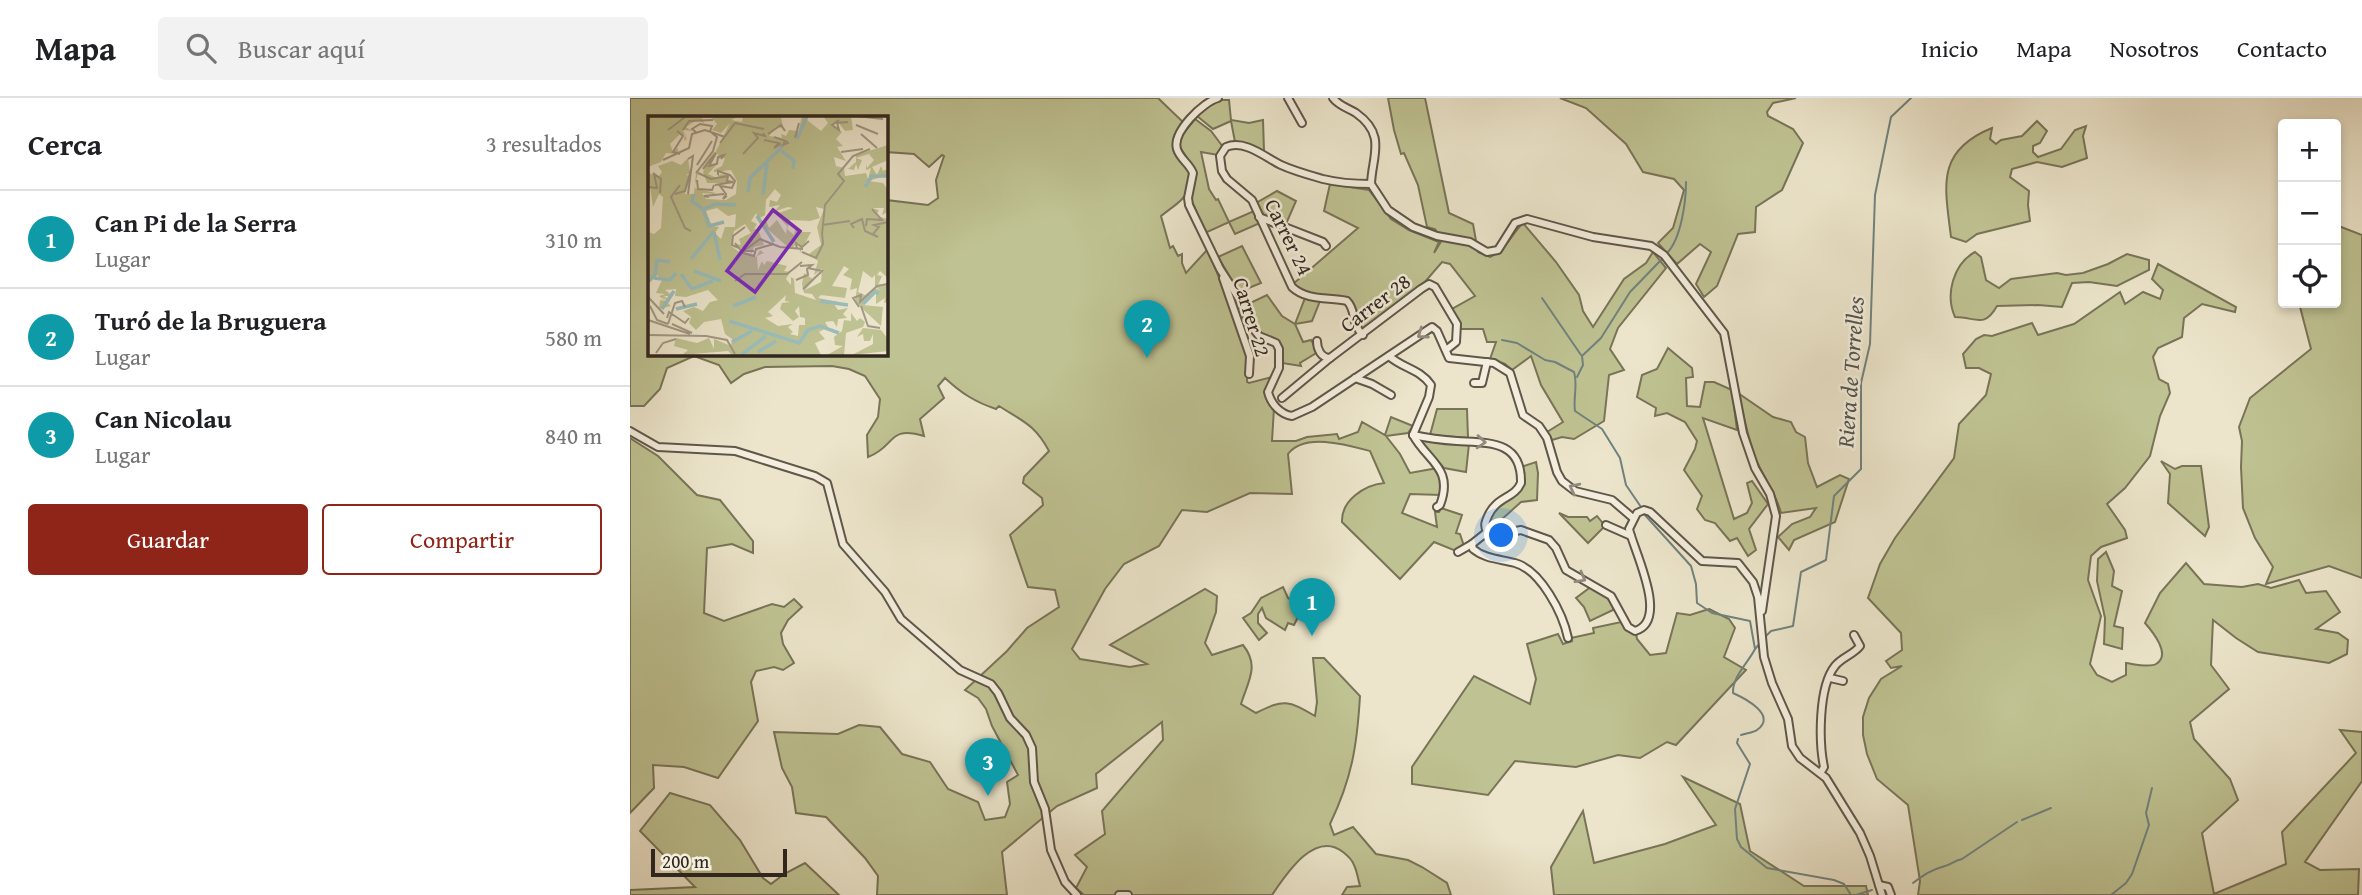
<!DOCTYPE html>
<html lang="es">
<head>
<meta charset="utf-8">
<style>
	:root { --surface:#fff; --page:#f2f2f2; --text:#202124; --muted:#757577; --line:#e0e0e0; --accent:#8f2418 }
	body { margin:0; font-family:"Gentium Book Plus",serif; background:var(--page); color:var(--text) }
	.controls { position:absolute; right:21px; top:21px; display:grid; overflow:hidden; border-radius:7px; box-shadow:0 4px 10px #0003 }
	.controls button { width:63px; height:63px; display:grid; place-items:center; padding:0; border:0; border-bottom:2px solid var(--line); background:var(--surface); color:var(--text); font:35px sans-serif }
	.scale { position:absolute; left:21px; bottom:18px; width:136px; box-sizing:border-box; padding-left:7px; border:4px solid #32271f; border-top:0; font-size:19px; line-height:24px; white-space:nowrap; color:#32271f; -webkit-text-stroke:5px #f3eedd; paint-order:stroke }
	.you { position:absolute; left:872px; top:438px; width:24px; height:24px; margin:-18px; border:5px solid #fff; border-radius:50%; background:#1a73e8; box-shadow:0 0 0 10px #1a73e833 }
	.badge { display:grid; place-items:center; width:46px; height:46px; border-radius:50%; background:var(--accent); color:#fff; font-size:23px; font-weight:700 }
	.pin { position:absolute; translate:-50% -58px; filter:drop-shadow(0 2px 4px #0008) }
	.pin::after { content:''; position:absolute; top:37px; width:24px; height:21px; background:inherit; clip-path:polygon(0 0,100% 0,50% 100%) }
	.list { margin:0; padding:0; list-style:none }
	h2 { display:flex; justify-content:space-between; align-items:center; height:91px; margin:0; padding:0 28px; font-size:30px }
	h2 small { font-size:23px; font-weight:400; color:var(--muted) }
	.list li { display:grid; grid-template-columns:46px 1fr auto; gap:21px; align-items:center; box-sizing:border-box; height:98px; padding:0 28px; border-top:2px solid var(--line) }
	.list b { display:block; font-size:26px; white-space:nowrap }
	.list p { margin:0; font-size:23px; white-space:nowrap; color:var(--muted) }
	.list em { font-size:23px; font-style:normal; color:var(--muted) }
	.actions { display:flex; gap:14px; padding:21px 28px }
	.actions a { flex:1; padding:16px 0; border:2px solid var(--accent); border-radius:7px; text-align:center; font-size:24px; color:var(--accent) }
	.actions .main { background:var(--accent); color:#fff }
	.icon { flex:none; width:38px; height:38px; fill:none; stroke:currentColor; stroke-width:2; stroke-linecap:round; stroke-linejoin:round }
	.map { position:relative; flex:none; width:1732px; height:797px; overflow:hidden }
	header { display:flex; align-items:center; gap:42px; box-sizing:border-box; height:98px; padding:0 35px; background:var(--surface); border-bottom:2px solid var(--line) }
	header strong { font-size:33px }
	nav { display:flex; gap:38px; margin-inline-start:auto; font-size:24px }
	.search { width:490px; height:63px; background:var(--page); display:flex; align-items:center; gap:18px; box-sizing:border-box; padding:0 24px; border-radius:7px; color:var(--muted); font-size:26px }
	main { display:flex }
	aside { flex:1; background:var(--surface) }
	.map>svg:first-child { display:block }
</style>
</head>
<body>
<header>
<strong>Mapa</strong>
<div class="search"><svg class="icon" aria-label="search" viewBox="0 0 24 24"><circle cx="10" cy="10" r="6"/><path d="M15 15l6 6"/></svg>Buscar aquí</div>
<nav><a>Inicio</a><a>Mapa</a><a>Nosotros</a><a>Contacto</a></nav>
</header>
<main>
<aside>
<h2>Cerca<small>3 resultados</small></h2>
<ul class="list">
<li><span class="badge" style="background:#0f9aa8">1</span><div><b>Can Pi de la Serra</b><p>Lugar</p></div><em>310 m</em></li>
<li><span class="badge" style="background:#0f9aa8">2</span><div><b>Turó de la Bruguera</b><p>Lugar</p></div><em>580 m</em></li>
<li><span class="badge" style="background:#0f9aa8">3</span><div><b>Can Nicolau</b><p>Lugar</p></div><em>840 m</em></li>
</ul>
<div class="actions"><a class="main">Guardar</a><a>Compartir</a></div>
</aside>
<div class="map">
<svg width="1732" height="797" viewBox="0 0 1732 797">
	<rect width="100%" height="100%" fill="#ece5cb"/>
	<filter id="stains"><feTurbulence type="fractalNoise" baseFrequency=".00286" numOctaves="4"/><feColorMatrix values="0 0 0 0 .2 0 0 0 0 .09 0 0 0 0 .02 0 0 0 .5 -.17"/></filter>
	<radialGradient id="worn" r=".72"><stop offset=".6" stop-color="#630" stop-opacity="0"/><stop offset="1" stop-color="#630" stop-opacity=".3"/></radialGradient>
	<g fill="#bfc292" stroke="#787458" stroke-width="2" fill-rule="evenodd">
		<path d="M0,0h528l26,25c-27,35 12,32 5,60 -1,5 -2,11 -6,15 -6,7 -15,12 -22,18l9,32 3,-2 5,10 4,-2v9l4,10 21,-23 5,9 35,95v28l2,1 23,-6c-10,16 -7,16 2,31l-2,33h24l11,-4 30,-3 2,5 19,-7 4,-10 23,13 6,-18 22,9 -5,7 -22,3 14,18 10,19 28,-5 4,12 -1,15 -31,-1 -8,19 35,14 -2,-15h4l2,-4 21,7 -6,18 4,1 4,12 -8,5 -22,-9 -34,37 -58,-57c-1,-22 23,-37 42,-39l-14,-32c-22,-6 -66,-19 -82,3l4,40 -42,-1 -43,19 -25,-2 -23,36 -35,18 -19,25 -33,60 8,10 50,8 17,-3 -37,-19 95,-56 12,7 -1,16 -11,31 7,12 31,-10c17,21 5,36 -2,59l15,9c28,-14 32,-13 59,3l2,-14 -4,-44h11l36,38c-3,50 -8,82 -30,128l4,11 19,-8 23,27 32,6 14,7 25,16 4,12h-109l5,-8 13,-1c-2,-7 -3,-15 -6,-21 -2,-6 -6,-9 -11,-13 -28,-22 -56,21 -71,43h-188l-8,-7 11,-21 -12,-12 30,-21 -3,-23 61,-71 -1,-18 -66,52 1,14 -40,18 -55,46 5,43h-130l1,-19 -13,-18 -39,-41 -30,-4 -4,-26 -10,-19 -8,-36 64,2 21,-9 21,2 22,27 28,8 18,27 30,13 7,18 20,-3 5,-13 -3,-22 11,-7 -26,-49 -6,-17 -8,-11 -13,-8 42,-39 20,-23 32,-21 -4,-17 -27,-3 -18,-52 33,-30 -1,-7 -19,-15 1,-6 25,-26c-14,-26 -25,-29 -50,-45l-3,3c-21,-7 -35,-16 -51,-31l-7,8 6,12 -24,21 4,17c-37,-11 -28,11 -56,21l-1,-22 11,-18 2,-18 -15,-23 -16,-7 -17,-3 -67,1 -21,7 -13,9 -12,-18 -25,-9 -27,12 -7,21 -16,17h-14zM19,19h237v35l28,2 15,13 13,-12 2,1 -8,24 2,18 -10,7 -42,-5v154h-237z"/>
		<path d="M758,0h37l24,115 24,11 5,28 12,5c17,-8 20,-21 33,-34l33,39 23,33 4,16 10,16 31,-48 22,-16 7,-11 13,16 -48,60 -8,21 14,21 -15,5 -5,46 -30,18 -12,-2 -10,3 -5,-8 16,-10 -22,-37 -10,-29 -19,14 -7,-6 -15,-5 6,-17h-9l-4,-13h-22l-9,-20 23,-13 -25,-32 -8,-2 -18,21 -58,46 -8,-3 -4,-21 -7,-8 -37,-3 -17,-10 65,-56 -34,-17 6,-27 39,6 22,29 18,11 30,12 -5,11 8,-13 -7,-11 -8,-2 -9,-42 -14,-32 -3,1 -7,-24z"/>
		<path d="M930,0h236l-23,5 -6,9 1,4 25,13 10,14 -21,47 -26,17 -1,25 -17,2 -21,52 -13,11 -8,-13 15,-32 -11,-8 -23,20 -19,-21 15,-15 11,-38 -10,-11 -31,-7 -17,-28 -40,-36z"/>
		<path d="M586,2h13l2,20 18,3 14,-3 1,31 -29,-9 -4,-21 -18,8 -16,-13 9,-9z"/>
		<path d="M565,21l16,12 12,16 -5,8 -17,-3 8,37 7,11 2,-1 11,23 25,-11 6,12 -25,11 -6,-12 -24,11 -14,-34 4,-17v-12l-16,-24 3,-11z"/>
		<path d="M1407,23l10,10 -7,12 -7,3v6l5,5 23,-8 14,-19 11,-4 -3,10 4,22 -25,9 -25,-5 -25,7 -2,8 19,14 -1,14 2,16 -53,13 -11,8 -15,-5c-6,-50 -16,-86 41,-109l-2,11 6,5 5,-4 21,-4z"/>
		<path d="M647,93l19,10 -10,23 -22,-9 -8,-12z"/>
		<path d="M1706,127l26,10v343l-33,-12 -63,18 7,-17 -18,-29 -12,-30 -2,-41 1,-26 -3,-14 11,-29 61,-49 -12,-46h37z"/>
		<path d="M612,148l19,37 -22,9 -21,-35z"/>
		<path d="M1345,154l6,5 5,23 13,8 12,-9 46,-6 9,2 17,-2 25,-9 19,-10 22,6v10l-32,16 -28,-4 -17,1 -10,24 -24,-2 -41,1c-13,23 -21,11 -42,11 -10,-22 -2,-53 20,-65z"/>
		<path d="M1528,166l78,43 -1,5 -33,-8 -18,14 -2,19 -24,11 -5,9 6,22 9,5 2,9 -10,23 -10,40 -25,32 -18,16 18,26 2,8 -26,9 -10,9 -3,24 13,36 -11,48 7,11 15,7 14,-7v-12c8,1 23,5 30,1 16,-9 -4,-33 -11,-41l15,-30 26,-30 18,21 38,3 16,-3 13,4 28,-8 7,13 20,-2 14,21 -24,17 22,4 10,7 -1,14 -18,9 -71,-11 -22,-14 -23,-18 -2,45 18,24 -39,33 4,17 36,40 8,21 -36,33 12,61 72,-30 -4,-32 74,-79 -16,-23 22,2v49l-57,81 15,8 39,-1 -1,26h-440l2,-14 -12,-76 -31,-26 -10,-25 -4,-19v-18l6,-19 12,-19 21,-13 -11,2 -5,-7 16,-11 -1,-17 -33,-35 12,-34 15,-26 59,-80 5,-34 27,-29 5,-21 -12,-6h-13l-3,-14 13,-15 8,-4 8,1 40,-13 6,12 36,-11 46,-32 5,12 18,-12 17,7 3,-9 -11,-11z"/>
		<path d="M637,197l15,21 13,8 10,-26 15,3 -8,20 -17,3 8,18 8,-2 7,12 -18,11 1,3 -19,-3c2,-31 -11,-18 -24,-33 -6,-7 -9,-17 -12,-25z"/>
		<path d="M1038,250l24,20 1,9 -7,1 1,28 13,1 5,-25h9l18,8 5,40 -34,-12 31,101 13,-6 5,-10 -5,-20 5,-2 16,23 -19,25 7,21 -8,6 -11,-18 -7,3 -15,-18 -10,-3 -8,-11 5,-13 -18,-26 11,-21 2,-8 -12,-19 -18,-9 -12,3 1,-8 -19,-11 5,-22 15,-6z"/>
		<path d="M1108,295l35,24 18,5 5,10 9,5 3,26 9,24 23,-12 9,4 -14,43 -41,18 -5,10 -11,-13 14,-13 18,-7 6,-9 -35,5c-5,-20 -18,-36 -26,-56 -7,-20 -12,-43 -17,-64z"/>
		<path d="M807,311h30l1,29 -38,-3z"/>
		<path d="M0,340l28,18 39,39 23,5 33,41v12l-21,-9 -25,4 -3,65 20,8 48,-17 12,3 10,-8 8,8 -14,13 -7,13 2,11 11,19 -11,7 -9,-3 -18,4 -5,11 7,39 -40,57 -34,-11 -31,-2 1,23 -24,25z"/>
		<path d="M788,341l51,5 -3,28 -22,-4z"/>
		<path d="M1531,363l14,8 7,-3h19l8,61 -4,9 -37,-33 2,-29z"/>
		<path d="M906,364l2,11 -1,27 -16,2 -31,28 -2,-5 6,-18 27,-17 2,-4 -2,-19z"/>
		<path d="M929,415l9,4h19l3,4 7,-5 8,10 -17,17z"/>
		<path d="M1476,454l8,19 -2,15 10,5 -8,35 9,2 -1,21 -18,-5 1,-26 -8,-37 1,-22z"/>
		<path d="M962,488l15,11 8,12 -25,12 -6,-14 -8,-9z"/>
		<path d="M653,489l5,11 15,9 -9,18 -6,-2 -3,7 -19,-12 -4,-10 -4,6v9l9,10 -8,7 -16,-22 8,-5 10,-15z"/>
		<path d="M1079,511l20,10 6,9 -11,29 22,13 -70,75 -9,-3 -27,16 -22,-3 -42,12 -61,-6 -27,34 -76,-11v-17l62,-91 56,28 6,-25 -9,-35 31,-10 5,10 9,-3 -1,-3 23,-5 -1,-5 28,-6 5,8 10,3 1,6 13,16 16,-2 11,-40 13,2z"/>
		<path d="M1053,679l57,27 10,47 54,35h62l2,9h-314l-3,-28 32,-56 11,52 71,-19 51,-19z"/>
		<path d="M40,695l40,12 30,35 23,38 8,6 13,-10 21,-11 34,32h-209v-5l65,-3 -55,-56z"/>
	</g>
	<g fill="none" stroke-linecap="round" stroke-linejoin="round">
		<g stroke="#70827e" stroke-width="2">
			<path d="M1037,155c14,-14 19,-51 19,-71"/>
			<path d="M912,200l39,57"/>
			<path d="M872,242l15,3 28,17 10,2 19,10c4,13 -1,26 1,39l27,18 18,29 6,27 15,22"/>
			<path d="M947,279l6,-12 -1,-9 19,-18 29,-46 32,-33"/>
			<path d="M1014,416l47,52 5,18 1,19 15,10 38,8 5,28c-7,14 -23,28 -22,44 11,5 45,22 24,37 -4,3 -11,3 -16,5"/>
			<path d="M1134,540l7,-7 22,-5 8,-54 25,-12 8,-64 27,-27v-86l9,-39 5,-149 16,-78 20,-19"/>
			<path d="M1125,551l6,-7"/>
			<path d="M1108,641l-1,4 13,21 -15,45 2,30 4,8 26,21 67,12 10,4 7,11"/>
			<path d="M1392,722l29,-12"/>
			<path d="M1283,785c12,-9 18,-13 32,-17 7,-2 10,-6 17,-7l55,-37"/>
			<path d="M1226,797l16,-5"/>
			<path d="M1481,797l15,-12 6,-9 17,-49 -3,-12 6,-25"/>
		</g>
		<defs>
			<g id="minor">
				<path d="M588,0c-15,4 -46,34 -41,51 3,10 12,14 16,24l-5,25 1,7 31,64 20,31 11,26 8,10 17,7 3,6v19l-11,24c3,12 12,22 24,24l20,-9 120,-80 5,4 12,27 45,5 16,10 13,42 16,11 8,12 10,34 5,9 13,10 37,9 21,18"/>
				<path d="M658,0l14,25"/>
				<path d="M703,0c6,8 15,10 23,15 31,22 16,43 15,71"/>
				<path d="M741,86l17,26 25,17 24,9 33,6 17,10 11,-2 17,-27 12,-4 66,18 58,9 13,9 60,78 19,100 12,35 15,26 6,22 -14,95"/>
				<path d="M629,119l64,25 3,4"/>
				<path d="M593,180l27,78 -1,18"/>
				<path d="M733,237c-13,-12 -6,-24 -16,-34 -19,-4 -40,0 -55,-14l-40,-87 -25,-21 -5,-8 -2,-15 6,-9c19,-8 40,11 55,18 13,6 28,10 42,14 16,4 32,5 48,5"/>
				<path d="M687,243c0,8 4,17 13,17l91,-69 8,-5 6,3 22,37 -1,18 -10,8"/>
				<path d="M759,258c13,12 31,13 42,29l-2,12 -16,38"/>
				<path d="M725,280l17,6 19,11"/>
				<path d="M844,285h8l5,-21"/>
				<path d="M652,300l48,-40"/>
				<path d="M0,333l28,16 77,4 80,25 12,7 16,61 42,48 16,27 59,51 31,14 7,9 12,25 16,17 6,13 2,34 11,27 6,41 14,32 12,13"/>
				<path d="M783,337c14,3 29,5 44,6 31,2 65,-1 64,42 -7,16 -24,13 -33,33 -3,7 -4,9 -1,16"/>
				<path d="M783,337c15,27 41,33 27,70l-3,2"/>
				<path d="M976,427l25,11"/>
				<path d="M857,434l6,3 28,-5 28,10 7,8 10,22 45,26 17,31 7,4c35,-10 -1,-80 -6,-102l8,-16 7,-3 6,2 52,49 36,2 15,19 5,15 6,60 8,26 16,36 4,27 8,12 26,20 34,55 10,23 12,39"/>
				<path d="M857,434l-15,12 1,5c12,10 27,10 42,14 26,7 48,51 53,75"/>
				<path d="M828,454l14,-8"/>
				<path d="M1200,580l13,3"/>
				<path d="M1191,674l3,-5c-5,-24 -6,-80 11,-101 7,-9 18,-11 25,-20l-6,-11"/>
				<path d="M1249,787l9,2 3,8"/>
				<path d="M489,797h9"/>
			</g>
		</defs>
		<use href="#minor" stroke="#60564a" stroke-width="10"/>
		<use href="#minor" stroke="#f3eedd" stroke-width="6"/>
	</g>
	<defs><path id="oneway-chevron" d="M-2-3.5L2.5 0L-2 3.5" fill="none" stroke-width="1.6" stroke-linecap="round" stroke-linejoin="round" transform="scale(1.75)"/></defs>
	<g stroke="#928a7e">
		<use href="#oneway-chevron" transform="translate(792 236) rotate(145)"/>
		<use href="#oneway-chevron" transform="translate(851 344) rotate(4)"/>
		<use href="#oneway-chevron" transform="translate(944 390) rotate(-153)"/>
		<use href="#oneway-chevron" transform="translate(951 480) rotate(29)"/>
	</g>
	<g text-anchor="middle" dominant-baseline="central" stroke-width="5" stroke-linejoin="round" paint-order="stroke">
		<g font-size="21" fill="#32271f" stroke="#f3eedd">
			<text transform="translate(659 139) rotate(64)">Carrer 24</text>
			<text transform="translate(745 205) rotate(-37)">Carrer 28</text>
			<text transform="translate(622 219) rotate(73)">Carrer 22</text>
		</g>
		<g font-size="23" font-style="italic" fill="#51544e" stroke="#f3eedd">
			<text transform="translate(1220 274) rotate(-86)">Riera de Torrelles</text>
		</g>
	</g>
	<g transform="translate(18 18)">
		<rect width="240" height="240" fill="#ece5cb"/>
		<path d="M0,0h91l-8,4 11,2 1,-6h38l2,12 -7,-1 -7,9 13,2 -1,-4 5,2 3,-6 9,1 -1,7 5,-22 19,15 7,-8 -5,-7h28l2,14 -8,1 -7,-9 -6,4 10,6 -6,7 7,7 -6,1 9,14 -12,-4 2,9 12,3 8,-7v-7l32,-10v15l-16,7 5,8 4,-9 2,5 4,-2 1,6 -20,6 15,2 5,7v22l-6,3 2,-7h-12l7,2 -3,6 12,3v59l-8,-7 -3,4 5,1 -4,9 10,-2v19l-4,1 1,-5 -9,6v-11l-13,12 20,2 -2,19 -26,-24 2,-14 -7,2 2,-11 -9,-4 6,-6 -5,-3 -12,20 15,2 -2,10 -24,-3 -3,3 21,4 -5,2 4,6 10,-2 -5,6 4,4 -9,1 -1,8 -4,-6 -8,1 3,5 -9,5 6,7 -10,4 6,12h-89l-4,-4 -46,4 6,-5 -14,-4 2,-8 21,5 12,-5 5,11v-10l17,7 1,-7 -7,-5 -4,-15 -17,3 -8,8 -7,-7 2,-6 -8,-6 11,-4 9,4 7,-9 8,-2 -10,-10 -22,7 -11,-1 1,-7 -11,1 8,6h-9l6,5v1l-8,-5 9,9 -12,3 1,-9 5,1 -6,-5 6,-2 -9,-1 6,-13 -5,-5 -9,3v-46l6,2 7,-6 2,-31 -4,-3 -6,13 -5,-34 11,3 3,-4 -4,-6 14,-5 9,4 7,-7 2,15 -4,2 5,1 -6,18h9l2,-22 17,-15 17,-34 -9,10 -9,-3 5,-6 -5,-6h-10l2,5 -7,-3 -11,7 6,4 -9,-1 4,9 -3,2 1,-6 -5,-1 -10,10 3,8 5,-4v6l-12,-1 -5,9 -13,5zM236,33l-15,5 5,6 -7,8 -1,-4v6l5,-2 -3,11 -2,-6 -21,3 -1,-8 10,2 2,-6 2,6 4,-10 -6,-2zM66,36l5,3 -3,8 -9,2 -4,7 4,11h22l-3,-9 -8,1 1,4 -11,-5 9,-10v-5l8,-1 -3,8 -8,4v2l17,-2 6,11 -1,13 -10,6 -20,-1 -4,-6 12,1 2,-1 -22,-5 5,-18zM127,73l6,6 -4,7 -7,-2 -1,7 11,-2 -5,6 13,-4 5,1 -17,6 11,12 -1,8 -9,-14 -8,8 -3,-8 -2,6 26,23 9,-6 1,10 11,-21h-13l-2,-6 -2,9 -7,-6 3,-9 20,1 10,-3 -4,-11 8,2 -7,18 4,18 -12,9 9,7 -4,14 8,-6 -1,13 -16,8 9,-10 -10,-7 -2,11 2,9 8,1 4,6 -21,-7 -1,-14 -3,-2v8l-5,-6 4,-7 -6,-1 3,-5 -20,-5 -3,4 -2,-4 -4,9 -1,-14 7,-3 -4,-3 -4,7 -5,-2 3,-8 10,-2 -6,-16h-4l3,-5 -6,-3 5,-8 2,6 7,-4 1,-15zM69,92l11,8 8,-2 -1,13h-10l-4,12 -6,-6 4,-6 -7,-1 -6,-15zM97,108l6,9 -12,6 2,6 -6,-1 4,5 13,-3 -4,3 4,5 -14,-3 -7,-5 3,-15zM215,155l9,7 3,-3v12l6,3 -7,-2 -9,7 -7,-3zM138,179l-1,6 6,1 -9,1 -2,6 13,12 6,-4 -4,-6 4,-5 1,11 5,1v7h-6l-1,11 -8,-2 3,-2 -5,-5 5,-3 -15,2 -13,-8 8,-2 -5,-4zM203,197l6,8 3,-3 5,4 -2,5 -17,6 -2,22h-17l16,-9 -8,-1 -1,-8 8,-6 2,-11 7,1zM215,212l18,2 7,9v12l-36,4 21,-11v-10l-3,7h-6l-1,-7 -6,3z" fill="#bfc292" fill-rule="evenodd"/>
		<path fill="none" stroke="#9abebd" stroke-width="3.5" d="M149,23l10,-23M134,35l12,10 -1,8M217,71l7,-11h16M100,76l2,-14 33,-32M46,78l-2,7 11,8 6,17 15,-4M115,79l4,-32M56,93l11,-5 21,1M109,100l17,26M66,116l6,28M43,143l23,-28M46,155l27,10M33,158l11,15 21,-8M6,162l16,2 6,-7M0,166l7,-7 2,-15 13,2M172,185l28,4M215,188l12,-12 4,1M85,190l23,-9M14,193l12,-18M28,193l21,-5M81,205l70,22 9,-13 12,-4 19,7M84,226l20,-11M110,236l18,-11M93,239l25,-19"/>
		<path fill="none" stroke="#a29986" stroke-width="2" d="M208,0l27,3M191,4l-7,5 7,5 -2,-7 11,-1M208,9l22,9M20,14l17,-13M35,14l6,-9 24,-1M29,15l6,5 -10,16 7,2M149,15l-2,7 4,-15M48,16l-4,-3 8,-5 12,2 -2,5M120,18l13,-9 4,6M213,18l16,14M126,21l12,4 2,2 -5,2 2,-4M116,24l15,3 -5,5 7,-4M72,27l15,-20 29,6M193,36l22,-3M95,38l15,-16 -4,-5 11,3 -2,-3M40,43l5,-3 -5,38M15,44l26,-12 3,-14 13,-4 20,7M49,49l15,-24M55,53l13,-16 -7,13 8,-2 1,-7 6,-2 -3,4M5,57l8,6 -1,14M48,57l17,-22 4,-14 -5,-4M50,57l13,6 17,-3 -1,5 6,1 -18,3M70,59v-4l12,4 5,6 -3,7 -12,-2 6,8 -3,5 4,-3M49,64l1,9 14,1 2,-5M32,69l-9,12 14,31 6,3M0,71l9,1 -3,-14M27,78l10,-3 7,-25M61,81l-5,-1 20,-2M174,109l28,-4M218,110l1,-7 15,1 -10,-11M206,112l-3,-4 11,-5 3,12 13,6 -5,-3 6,-7 -5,-2 14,-3M174,118l3,-29 19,-24 -6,-7 15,-18 17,-7M87,127l8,10 11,3 2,-7 18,-5M91,132l-7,-3 1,-9 12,-9M149,133l-1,-6 6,4 7,-6M106,135h-10l16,-12 20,8 23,2M154,136l14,6 7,-14 -1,-12M148,164l12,-5 -1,-6 5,-4 -12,1M87,165l10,-7h42l15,-12M155,173l19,-18 -14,-3M0,181l16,17M2,190l7,14 11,4M213,190l7,20 12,2M211,191l-6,-9 8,-3 -1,7 17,-16 11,-2M19,202l2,-6 16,11 4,-5M0,204l42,14M20,208l7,-21 7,-2 3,6M24,208l20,9M0,219l59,1M58,220l21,4 8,14M8,237l7,-10 13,-4"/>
		<path fill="#7b2cbf" fill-opacity="0.15" stroke="#7b2cbf" stroke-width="3.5" d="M125,94l27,21 -45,61 -28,-21z"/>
		<rect width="240" height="240" fill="none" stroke="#32271f" stroke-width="3.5"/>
	</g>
	<rect width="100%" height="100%" filter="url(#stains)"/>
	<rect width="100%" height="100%" fill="url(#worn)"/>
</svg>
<div class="controls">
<button>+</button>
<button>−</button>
<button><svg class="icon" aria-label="locate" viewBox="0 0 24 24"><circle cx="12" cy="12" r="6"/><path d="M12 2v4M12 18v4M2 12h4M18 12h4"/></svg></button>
</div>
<div class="scale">200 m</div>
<div class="you"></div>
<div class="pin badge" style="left:682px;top:538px;background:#0f9aa8">1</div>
<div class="pin badge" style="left:517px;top:260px;background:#0f9aa8">2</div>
<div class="pin badge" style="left:358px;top:698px;background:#0f9aa8">3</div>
</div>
</main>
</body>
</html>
